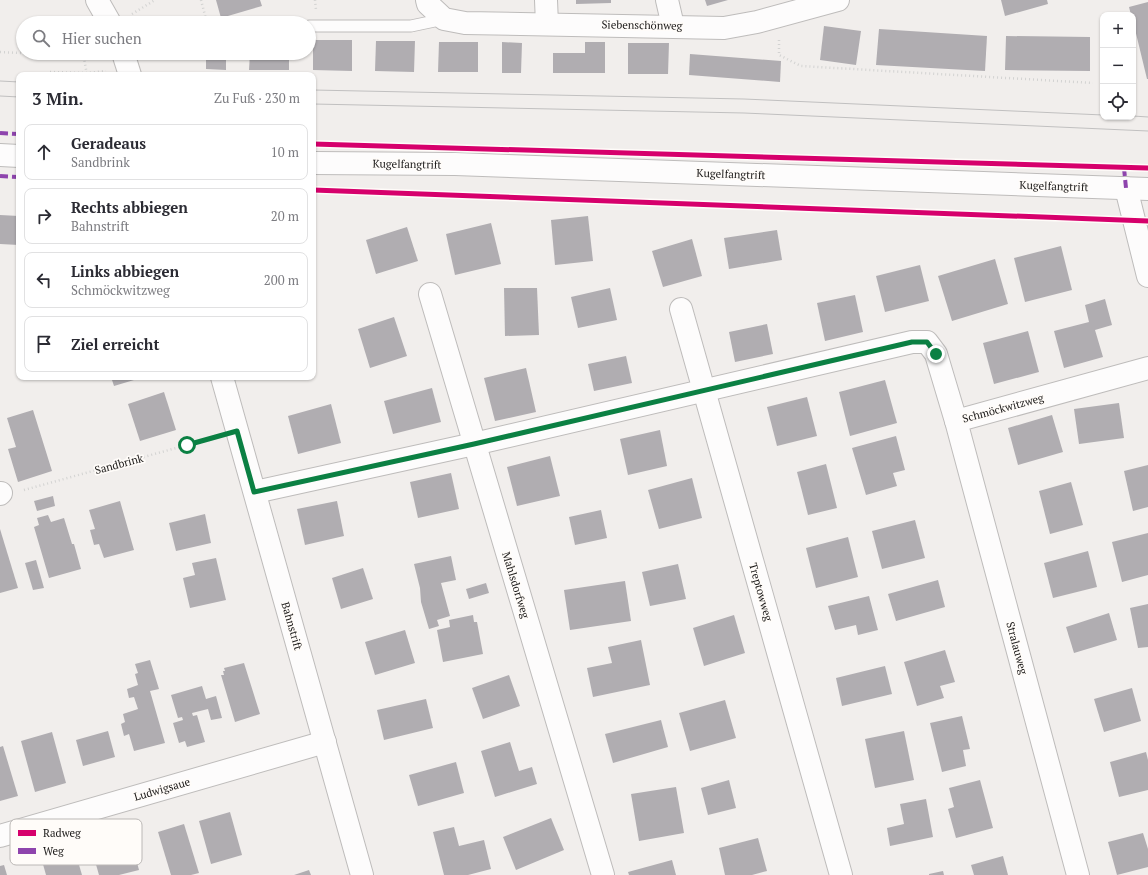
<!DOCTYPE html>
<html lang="de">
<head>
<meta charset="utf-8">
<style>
	:root { --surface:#fff; --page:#f7f7f7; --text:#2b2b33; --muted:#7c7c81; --line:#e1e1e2 }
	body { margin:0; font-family:"PT Serif",serif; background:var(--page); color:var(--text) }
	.controls { position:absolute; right:12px; top:12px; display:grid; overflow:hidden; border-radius:8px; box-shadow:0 1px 3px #0004 }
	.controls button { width:36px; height:36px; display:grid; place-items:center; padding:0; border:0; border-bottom:1px solid var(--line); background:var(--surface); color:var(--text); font:20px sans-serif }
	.stop { position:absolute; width:12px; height:12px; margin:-9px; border:3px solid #0b8043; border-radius:50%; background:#fff }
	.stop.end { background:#0b8043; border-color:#fff; box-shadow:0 1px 4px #0008 }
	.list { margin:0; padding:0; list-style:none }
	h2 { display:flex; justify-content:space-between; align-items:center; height:52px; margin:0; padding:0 16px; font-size:17px }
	h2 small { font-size:13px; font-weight:400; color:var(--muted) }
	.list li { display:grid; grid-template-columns:26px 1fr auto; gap:12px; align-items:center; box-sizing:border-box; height:56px; margin:0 8px 8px; padding:0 8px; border:1px solid var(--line); border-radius:8px }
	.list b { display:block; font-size:15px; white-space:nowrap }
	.list p { margin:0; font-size:13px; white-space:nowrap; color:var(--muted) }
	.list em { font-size:13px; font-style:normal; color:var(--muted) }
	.icon { flex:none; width:22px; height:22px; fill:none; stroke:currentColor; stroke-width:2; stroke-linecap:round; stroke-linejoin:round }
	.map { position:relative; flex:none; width:1148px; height:875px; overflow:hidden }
	.search { position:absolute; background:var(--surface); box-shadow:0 1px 3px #0004; left:16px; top:16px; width:300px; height:44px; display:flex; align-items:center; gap:10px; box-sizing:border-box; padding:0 14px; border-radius:22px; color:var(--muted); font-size:15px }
	.panel { position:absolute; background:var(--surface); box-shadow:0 1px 3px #0004; left:16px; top:72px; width:300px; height:308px; border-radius:8px }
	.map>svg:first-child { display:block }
</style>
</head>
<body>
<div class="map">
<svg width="1148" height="875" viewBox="0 0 1148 875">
	<rect width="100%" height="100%" fill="#f1eeec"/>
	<g fill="#b0adb1">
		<path d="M216,0h44l2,6 -41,12z"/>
		<path d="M576,0h35v3l-35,1z"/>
		<path d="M705,0h23l-21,6z"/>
		<path d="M1001,0h46l1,4 -43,12z"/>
		<path d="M1148,2v77h-1l-14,-58v-6h-2l-2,-8z"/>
		<path d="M824,26l37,5 -5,34 -36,-5z"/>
		<path d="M879,29l108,7 -2,35 -109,-6z"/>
		<path d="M1006,36l84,1v34l-85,-1z"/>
		<path d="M313,40h39v31l-39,-1z"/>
		<path d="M376,41h39l-1,31 -39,-1z"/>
		<path d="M439,42h39v30h-40z"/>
		<path d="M502,42l20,1 -1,30h-19z"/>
		<path d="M585,42h20v31h-52v-20h32z"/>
		<path d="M628,43h41l-1,31h-40z"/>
		<path d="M206,53h20v17l-20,-1z"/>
		<path d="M250,53h39v17h-40z"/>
		<path d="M690,54l91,7 -1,21 -91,-7z"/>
		<path d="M0,215l19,1v29l-19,-1z"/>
		<path d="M588,216l5,45 -38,4 -4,-45z"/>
		<path d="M491,223l10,41 -46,11 -9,-41z"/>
		<path d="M407,227l11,34 -42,13 -10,-34z"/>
		<path d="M777,230l5,30 -53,9 -5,-31z"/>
		<path d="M692,239l10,37 -39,11 -11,-36z"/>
		<path d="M1061,246l11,44 -47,12 -11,-44z"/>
		<path d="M995,259l13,45 -56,17 -14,-45z"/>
		<path d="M920,265l9,36 -44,11 -9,-36z"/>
		<path d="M504,288h33l2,47 -34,1z"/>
		<path d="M610,288l7,32 -39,8 -7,-31z"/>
		<path d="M855,295l8,37 -38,9 -8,-38z"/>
		<path d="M1105,299l7,26 -17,5 8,27 -39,11 -10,-37 35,-9 -4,-17z"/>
		<path d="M394,317l13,39 -37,12 -12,-39z"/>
		<path d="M767,324l6,30 -38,8 -6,-30z"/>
		<path d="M1028,331l11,41 -45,12 -11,-41z"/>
		<path d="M626,356l6,27 -38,8 -6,-27z"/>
		<path d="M526,368l10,44 -41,9 -11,-43z"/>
		<path d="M111,377h33l-30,9z"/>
		<path d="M885,380l12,43 -47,13 -11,-44z"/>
		<path d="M432,388l9,34 -48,12 -9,-33z"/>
		<path d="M164,392l12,38 -36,11 -12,-37z"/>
		<path d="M807,397l10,39 -40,10 -10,-39z"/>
		<path d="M1119,403l5,35 -45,6 -5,-35z"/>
		<path d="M331,404l10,39 -43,11 -10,-38z"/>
		<path d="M33,410l19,61 -34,11 -10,-33 8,-2 -9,-29z"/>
		<path d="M1052,415l11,37 -45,13 -10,-37z"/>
		<path d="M660,430l7,36 -39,9 -8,-36z"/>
		<path d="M896,436l9,34 -12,3 4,13 -31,9 -14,-47z"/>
		<path d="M550,456l10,40 -43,10 -10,-39z"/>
		<path d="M826,464l11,44 -29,7 -11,-43z"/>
		<path d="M1148,465v42l-15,4 -9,-40z"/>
		<path d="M451,473l8,36 -41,9 -8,-36z"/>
		<path d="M692,478l10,40 -43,11 -11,-39z"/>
		<path d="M1071,482l12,43 -33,9 -11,-43z"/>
		<path d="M53,496l2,10 -18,5 -3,-10z"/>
		<path d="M120,501l14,49 -30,8 -5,-14 -5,1 -4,-15 5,-1 -6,-19z"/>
		<path d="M337,501l7,35 -39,9 -8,-36z"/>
		<path d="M601,510l6,28 -32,7 -6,-28z"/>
		<path d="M205,514l6,29 -35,8 -7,-28z"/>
		<path d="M48,515l3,7 13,-4 8,26h2l7,25 -32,9 -15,-51 5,-2 -2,-7z"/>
		<path d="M915,520l10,38 -43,11 -10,-38z"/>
		<path d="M0,529l18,59 -18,5z"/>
		<path d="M1148,533v42l-26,7 -10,-40z"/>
		<path d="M848,537l10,40 -42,11 -10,-40z"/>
		<path d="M1088,551l9,36 -44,11 -9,-35z"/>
		<path d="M451,556l5,24 -15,3 9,33 -13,4 2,6 -10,3 -8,-27 -1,-14 -6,-24z"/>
		<path d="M216,558l10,42 -36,8 -7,-30 12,-3 -3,-12z"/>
		<path d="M36,560l8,28 -11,2 -8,-27z"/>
		<path d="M678,564l8,35 -36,7 -8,-34z"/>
		<path d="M363,568l10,31 -32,10 -9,-31z"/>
		<path d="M938,580l7,27 -49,14 -8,-27z"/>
		<path d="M625,581l6,40 -61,9 -6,-40z"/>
		<path d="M486,583l3,10 -20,6 -3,-10z"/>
		<path d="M869,596l9,34 -20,5 -2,-10 -21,5 -7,-24z"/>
		<path d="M1148,604v43l-10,1 -8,-40z"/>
		<path d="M1109,613l8,27 -43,13 -8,-26z"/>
		<path d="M473,615l1,7h3l6,32 -40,8 -6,-32 13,-3 -1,-7z"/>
		<path d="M734,615l11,38 -41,13 -11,-38z"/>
		<path d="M405,630l10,33 -40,12 -10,-33z"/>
		<path d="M641,640l9,45 -57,12 -6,-29 25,-5 -4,-16z"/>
		<path d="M945,650l10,32 -15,4 4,12 -27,8 -13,-44z"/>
		<path d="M150,660l9,29 -9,2 15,52 -31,8 -5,-17 -5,2 -3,-12 4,-2 -2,-8 15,-5 -4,-12 -5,1 -2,-9 11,-4 -3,-11 3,-1 -3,-9z"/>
		<path d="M244,663l16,51 -25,8 -14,-47h3l-1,-4h2l-1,-3z"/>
		<path d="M885,666l7,28 -50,12 -6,-28z"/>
		<path d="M509,675l11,31 -37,13 -11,-31z"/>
		<path d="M202,686l4,13 10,-3 6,22 -11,2 -3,-11 -16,4 1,3 4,-1 8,27 -18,5 -2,-6 -6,2 -6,-20 10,-3 -1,-3 -4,1 -7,-23z"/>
		<path d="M1132,688l9,33 -37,11 -10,-33z"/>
		<path d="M426,699l7,29 -49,12 -7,-30z"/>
		<path d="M725,700l11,38 -46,13 -11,-38z"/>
		<path d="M962,716l8,33 -7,1 3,16 -24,6 -12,-49z"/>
		<path d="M661,720l7,27 -55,16 -8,-29z"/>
		<path d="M108,731l7,26 -32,9 -7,-26z"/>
		<path d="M904,731l10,49 -39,8 -10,-49z"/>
		<path d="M52,732l14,51 -31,9 -14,-51z"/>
		<path d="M510,742l9,29 13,-4 5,17 -42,13 -14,-46z"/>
		<path d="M3,746l15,50 -18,5v-54z"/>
		<path d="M1146,752l2,8v30l-29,7 -9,-35z"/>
		<path d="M456,762l8,31 -46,13 -9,-31z"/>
		<path d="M729,780l7,28 -28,7 -7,-27z"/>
		<path d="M980,780l13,48 -37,10 -8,-29 6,-2 -5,-19z"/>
		<path d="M676,787l8,46 -45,8 -8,-47z"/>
		<path d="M926,799l7,38 -43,9 -3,-18 17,-4 -4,-20z"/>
		<path d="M230,812l12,43 -31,9 -12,-43z"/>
		<path d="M551,818l13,32 -48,20 -13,-33z"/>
		<path d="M184,824l15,49 -8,2h-20l-13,-43z"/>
		<path d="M454,827l5,19 25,-6 7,29 -23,6h-24l-11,-43z"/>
		<path d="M1143,833l5,16v18l-31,8 -9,-33z"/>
		<path d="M130,837l9,33 -20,5h-20l-8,-28z"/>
		<path d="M758,838l9,33 -15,4h-27l-6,-27z"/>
		<path d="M72,841l10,34h-36l-7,-25z"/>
		<path d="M1003,856l5,19h-34l-3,-10z"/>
		<path d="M672,860l4,15h-47l-1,-3z"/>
		<path d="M4,865l3,10h-7v-9z"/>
		<path d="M309,870l2,5h-17z"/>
		<path d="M943,871l1,4h-15v-1z"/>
	</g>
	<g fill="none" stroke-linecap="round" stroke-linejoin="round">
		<defs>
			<path id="lane" d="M309,26h102l33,-7"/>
			<g id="street">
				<path d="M97,0l13,23"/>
				<path d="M427,0l1,4 16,15 21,4 259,5 33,-6 81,-22"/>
				<path d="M546,0l1,24"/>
				<path d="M667,0l6,26"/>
				<path d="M123,53l7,22"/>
				<path d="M1126,188l22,88"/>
				<path d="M430,294l173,581"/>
				<path d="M681,309l160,566"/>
				<path d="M222,377l140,498"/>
				<path d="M956,421l122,454"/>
				<path d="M255,492l219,-48 438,-102h15l9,12 20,67 192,-53"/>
				<path d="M0,494l1,-1"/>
				<path d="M0,836l325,-94"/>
			</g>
			<g id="secondary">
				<path d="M0,155l19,1"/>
				<path d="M313,163l142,1 693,25"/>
			</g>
		</defs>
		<use href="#lane" stroke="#bebcbb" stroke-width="13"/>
		<use href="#street" stroke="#bebcbb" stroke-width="24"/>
		<use href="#secondary" stroke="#bebcbb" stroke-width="24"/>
		<g stroke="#d3d3d2" stroke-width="2.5" stroke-dasharray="1 3" stroke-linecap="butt">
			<path d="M201,0l6,23"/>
			<path d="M315,0l1,10"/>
			<path d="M132,14l23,-14"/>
			<path d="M779,40v15l22,11 292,17"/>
			<path d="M0,52l41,2 24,-1"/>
			<path d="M83,53l4,22"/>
			<path d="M50,72l37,1 19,-2"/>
			<path d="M19,79v-7"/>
			<path d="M24,490l192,-53"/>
		</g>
		<use href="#lane" stroke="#fdfcfc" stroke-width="11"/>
		<use href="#street" stroke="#fdfcfc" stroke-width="22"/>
		<use href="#secondary" stroke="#fdfcfc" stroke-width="22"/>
		<g stroke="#c1c0c0" stroke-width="1">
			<path d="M0,81l19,1"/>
			<path d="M313,90l431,9 359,16"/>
			<path d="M0,96l19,1"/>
			<path d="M313,104l431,9 404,18"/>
			<path d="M1133,116l15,1"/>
		</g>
		<g stroke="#8e44ad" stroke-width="4" stroke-dasharray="8 4" stroke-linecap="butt">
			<path d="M0,133l19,1"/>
			<path d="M1124,168l2,20"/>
			<path d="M0,176l19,1"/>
		</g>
		<defs>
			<g id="cycleway">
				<path d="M313,144l835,24"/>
				<path d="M313,190l835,31"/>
			</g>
		</defs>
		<use href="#cycleway" stroke="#fffcf9" stroke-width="8"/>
		<use href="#cycleway" stroke="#d6006c" stroke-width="5"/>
	</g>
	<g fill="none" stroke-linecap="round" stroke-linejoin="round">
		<path stroke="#0b8043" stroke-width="5" d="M187,445l50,-14 17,61 220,-48 438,-102h15l9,12"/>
	</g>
	<g text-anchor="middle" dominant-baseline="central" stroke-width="3.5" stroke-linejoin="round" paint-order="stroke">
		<g font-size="11" fill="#1b1918" stroke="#fffcf9">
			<text transform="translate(642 25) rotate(1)">Siebenschönweg</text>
			<text transform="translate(407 164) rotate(1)">Kugelfangtrift</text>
			<text transform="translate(731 174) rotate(2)">Kugelfangtrift</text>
			<text transform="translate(1054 186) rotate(2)">Kugelfangtrift</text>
			<text transform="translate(1003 408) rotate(-15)">Schmöckwitzweg</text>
			<text transform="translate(119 464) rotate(-15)">Sandbrink</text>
			<text transform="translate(516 585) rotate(73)">Mahlsdorfweg</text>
			<text transform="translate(761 592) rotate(74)">Treptowweg</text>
			<text transform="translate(292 626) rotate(74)">Bahnstrift</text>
			<text transform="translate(1017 648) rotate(75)">Stralauweg</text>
			<text transform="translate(162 789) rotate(-16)">Ludwigsaue</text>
		</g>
	</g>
	<rect x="10" y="819" width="132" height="46" rx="6" fill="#fffcf9" stroke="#bbb8b6" stroke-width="1"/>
	<rect x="18" y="830" width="18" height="6" fill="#d6006c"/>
	<rect x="18" y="848" width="18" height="6" fill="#8e44ad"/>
	<g font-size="11" fill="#1b1918">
		<text x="43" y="837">Radweg</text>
		<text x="43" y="855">Weg</text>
	</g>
</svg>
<div class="controls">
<button>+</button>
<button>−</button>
<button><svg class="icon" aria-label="locate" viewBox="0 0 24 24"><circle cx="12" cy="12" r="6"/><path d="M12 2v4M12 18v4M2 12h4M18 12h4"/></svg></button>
</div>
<div class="stop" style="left:187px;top:445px"></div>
<div class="stop end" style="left:936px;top:354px"></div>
<div class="search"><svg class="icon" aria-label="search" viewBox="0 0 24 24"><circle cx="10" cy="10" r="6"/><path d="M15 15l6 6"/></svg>Hier suchen</div>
<section class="panel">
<h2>3 Min.<small>Zu Fuß · 230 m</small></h2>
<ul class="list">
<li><svg class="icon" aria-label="ahead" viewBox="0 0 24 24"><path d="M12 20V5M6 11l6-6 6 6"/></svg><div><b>Geradeaus</b><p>Sandbrink</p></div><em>10 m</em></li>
<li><svg class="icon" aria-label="right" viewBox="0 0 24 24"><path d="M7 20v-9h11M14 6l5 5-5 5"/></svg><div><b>Rechts abbiegen</b><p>Bahnstrift</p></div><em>20 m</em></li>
<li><svg class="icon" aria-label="left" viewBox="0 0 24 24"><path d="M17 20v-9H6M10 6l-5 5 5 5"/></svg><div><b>Links abbiegen</b><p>Schmöckwitzweg</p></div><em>200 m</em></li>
<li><svg class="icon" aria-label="arrive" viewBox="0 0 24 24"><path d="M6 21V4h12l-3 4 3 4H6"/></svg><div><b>Ziel erreicht</b></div></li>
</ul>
</section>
</div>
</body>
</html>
